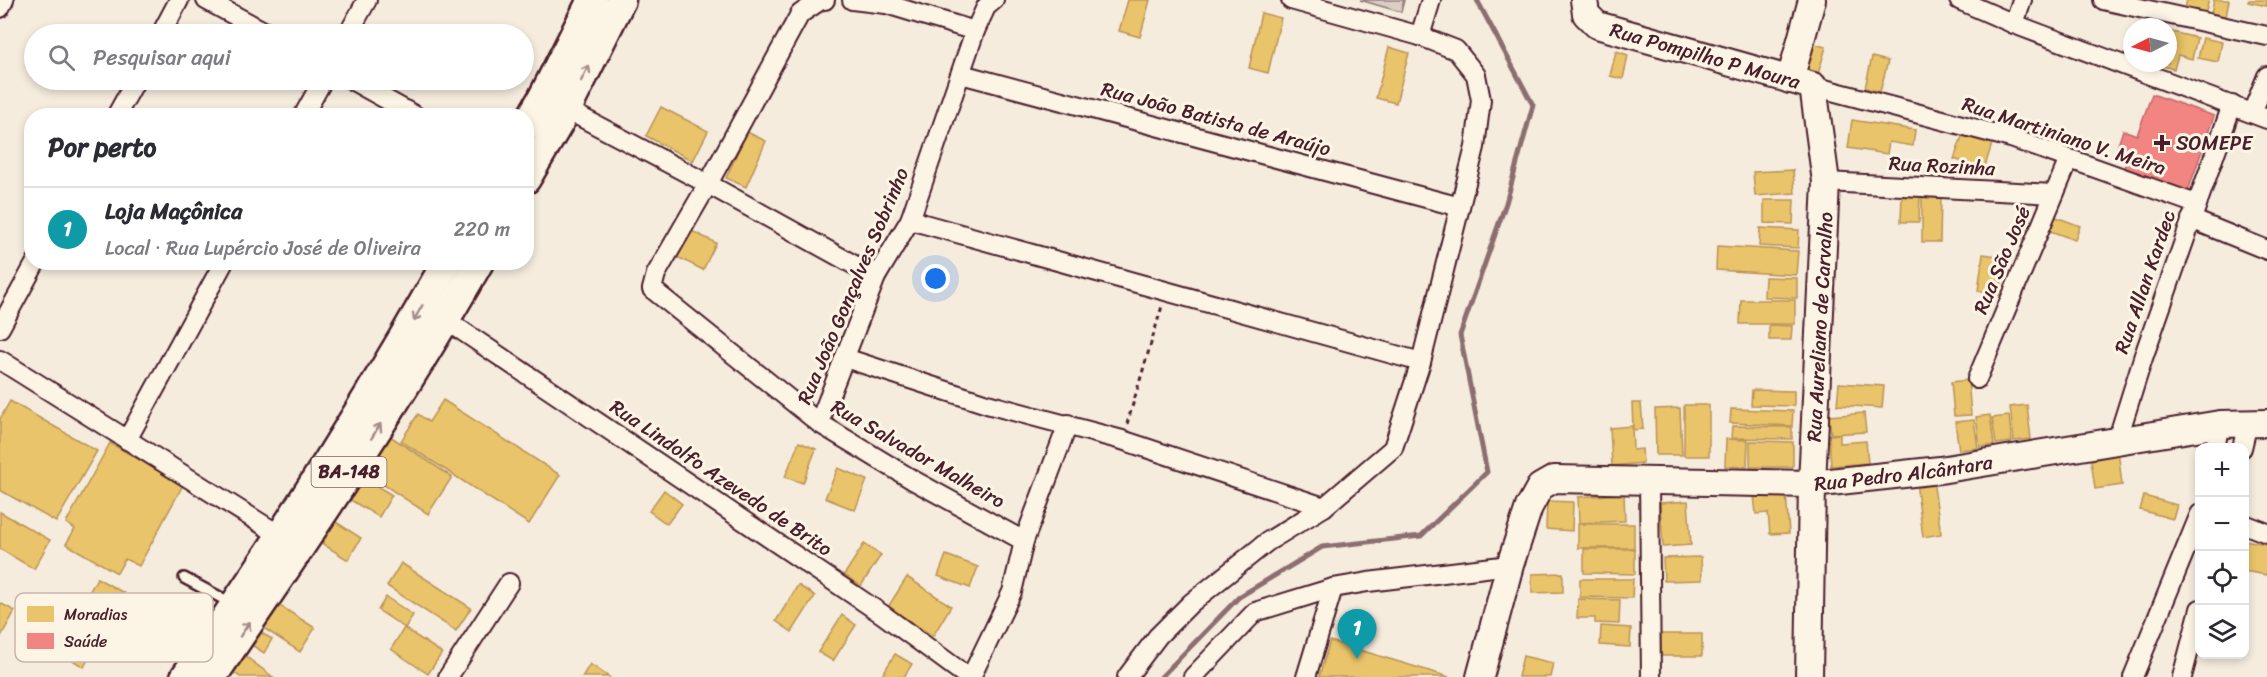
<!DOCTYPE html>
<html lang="pt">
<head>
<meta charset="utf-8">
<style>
	:root { --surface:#fff; --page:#f2f2f3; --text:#2b2b33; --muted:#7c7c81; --line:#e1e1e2; --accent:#4a1f2b }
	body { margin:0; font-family:Sriracha,sans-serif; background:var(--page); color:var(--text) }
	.controls { position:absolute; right:18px; bottom:18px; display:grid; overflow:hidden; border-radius:12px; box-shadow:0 3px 9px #0003 }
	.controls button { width:54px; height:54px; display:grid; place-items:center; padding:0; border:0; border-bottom:2px solid var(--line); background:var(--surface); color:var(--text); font:30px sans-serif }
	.compass { position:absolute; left:2123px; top:18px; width:54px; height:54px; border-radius:50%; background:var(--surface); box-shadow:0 3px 9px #0003; rotate:264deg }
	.you { position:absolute; left:936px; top:279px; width:21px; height:21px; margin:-15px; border:4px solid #fff; border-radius:50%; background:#1a73e8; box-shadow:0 0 0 9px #1a73e833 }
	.badge { display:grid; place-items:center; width:39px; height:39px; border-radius:50%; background:var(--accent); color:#fff; font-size:20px; font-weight:700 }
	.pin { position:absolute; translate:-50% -50px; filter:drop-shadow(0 2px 3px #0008) }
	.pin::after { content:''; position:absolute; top:32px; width:21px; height:18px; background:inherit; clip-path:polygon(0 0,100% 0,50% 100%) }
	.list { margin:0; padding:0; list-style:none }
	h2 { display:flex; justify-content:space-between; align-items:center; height:78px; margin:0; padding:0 24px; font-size:26px }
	h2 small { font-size:20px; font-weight:400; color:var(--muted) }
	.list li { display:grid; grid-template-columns:39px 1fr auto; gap:18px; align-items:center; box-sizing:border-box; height:84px; padding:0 24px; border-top:2px solid var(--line) }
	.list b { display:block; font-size:22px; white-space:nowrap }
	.list p { margin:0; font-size:20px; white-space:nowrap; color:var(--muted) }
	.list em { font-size:20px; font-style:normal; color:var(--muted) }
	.icon { flex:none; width:33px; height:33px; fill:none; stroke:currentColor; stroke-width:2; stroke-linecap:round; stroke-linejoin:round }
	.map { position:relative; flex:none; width:2267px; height:677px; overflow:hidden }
	.search { position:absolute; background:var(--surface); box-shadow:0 3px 9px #0003; left:24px; top:24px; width:510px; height:66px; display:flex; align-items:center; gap:15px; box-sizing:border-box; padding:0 21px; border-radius:33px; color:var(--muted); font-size:22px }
	.panel { position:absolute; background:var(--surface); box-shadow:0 3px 9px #0003; left:24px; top:108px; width:510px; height:162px; border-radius:24px }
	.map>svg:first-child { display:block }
</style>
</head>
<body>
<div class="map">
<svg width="2267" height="677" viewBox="0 0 2267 677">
	<rect width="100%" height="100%" fill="#f5ecde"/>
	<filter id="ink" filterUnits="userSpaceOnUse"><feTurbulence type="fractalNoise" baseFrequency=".0167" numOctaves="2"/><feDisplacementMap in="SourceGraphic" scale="12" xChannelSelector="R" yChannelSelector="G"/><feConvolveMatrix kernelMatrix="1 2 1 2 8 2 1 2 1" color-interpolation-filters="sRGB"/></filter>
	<g filter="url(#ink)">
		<path fill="#dbcec4" stroke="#927678" stroke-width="1.5" d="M1360,0h44l-3,12z"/>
		<g fill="#e9c46a" stroke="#b99257" stroke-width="1.5">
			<path d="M1128,0h22l-10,37 -21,-6z"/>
			<path d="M2187,0h22l-4,14 -20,-6z"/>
			<path d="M2214,0h15l-3,17 -15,-3z"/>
			<path d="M2249,0h18v6l-19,-4z"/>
			<path d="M1261,13l20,5 -13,55 -19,-5z"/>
			<path d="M2168,31l29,7 -5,21 -14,-4 -4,14 -23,-6h17z"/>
			<path d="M2203,38l19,4 -4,20 -20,-4z"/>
			<path d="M1807,42l19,5 -9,30 -19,-5z"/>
			<path d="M1389,47l20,6 -13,50 -20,-5z"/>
			<path d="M1616,51l12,4 -5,24 -13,-3z"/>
			<path d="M1872,57l16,4 -8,31 -15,-4z"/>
			<path d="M661,107l47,24 -15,30 -47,-25z"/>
			<path d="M1852,120l63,10 -2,16 -24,-4 -2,12 -39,-6z"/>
			<path d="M1964,131l29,10 -9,28 -30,-10z"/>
			<path d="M747,132l19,9 -20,46 -20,-9z"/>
			<path d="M1793,170l2,23 -40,3 -2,-24z"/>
			<path d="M1902,193l18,1 -1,28h-18z"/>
			<path d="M1922,194h19l-1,48h-18z"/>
			<path d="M1764,200h30l-1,24 -29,-1z"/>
			<path d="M2051,215l29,11 -5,14 -30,-11z"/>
			<path d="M1760,228l39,2 -1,18 -39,-2z"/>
			<path d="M688,229l28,14 -13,27 -28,-14z"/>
			<path d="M1717,246l81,5 -2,24 -80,-5z"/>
			<path d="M1983,254l22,3 -5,38 -22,-4z"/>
			<path d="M1765,277l32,1v20l-33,-1z"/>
			<path d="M1741,300h54v24h-55z"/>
			<path d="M1769,325l23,1 -1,14h-22z"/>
			<path d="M1968,380l3,35 -17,1 -3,-34z"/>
			<path d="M1839,383l45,3 -2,22 -45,-3z"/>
			<path d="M1752,390l42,1v15l-43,-1z"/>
			<path d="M443,400l117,75 -31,49 -128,-83 17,-27 11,8z"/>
			<path d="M10,401l87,50 -41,71 -56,-32v-71z"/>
			<path d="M1632,403h9l2,26 -10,1z"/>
			<rect x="1684" y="405" width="25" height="51"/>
			<path d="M2027,405l4,34 -17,2 -4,-34z"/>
			<path d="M1680,408l2,47h-26l-1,-46z"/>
			<path d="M1731,409l62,2 -1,15 -62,-3z"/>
			<path d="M1864,413l2,19 -35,2 -2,-18z"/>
			<path d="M1990,415l4,30 -14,2 -4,-30z"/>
			<path d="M2009,416l3,26 -16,2 -4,-26z"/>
			<path d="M1974,420l4,28 -19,2 -4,-28z"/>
			<path d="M1632,426l1,24 9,-1 1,14 -31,3 -2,-38z"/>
			<path d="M1732,426l60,1v12l-61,-1z"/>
			<path d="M1840,434v9l26,-2 2,22 -37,3 -2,-31z"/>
			<path d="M390,436l62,41 -24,37 -62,-41z"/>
			<path d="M1726,439l22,1 -1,27 -22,-1z"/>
			<path d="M1750,441l43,1v25h-43z"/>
			<path d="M799,442l17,7 -13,34 -18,-6z"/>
			<path d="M110,443l73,42 -44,81 -14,-7 -8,14 -51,-29 9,-15 -9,-6z"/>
			<path d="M2118,449l4,36 -27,4 -5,-36z"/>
			<path d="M838,468l29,12 -12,30 -30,-12z"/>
			<path d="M360,476l32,19 -13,22 -32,-19z"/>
			<path d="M1933,480l8,54 -18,3 -7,-55z"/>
			<path d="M664,490l18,14 -15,20 -18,-13z"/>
			<path d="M1786,493l3,40 -19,1 -2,-21 -12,1 -2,-19z"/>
			<path d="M1624,494l1,27 -46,2 -1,-26z"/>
			<path d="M2144,496l33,9 -4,14 -33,-9z"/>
			<path d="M1547,501l26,1 -1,29 -26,-2z"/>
			<path d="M1688,501l3,44 -28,2 -3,-44z"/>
			<path d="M0,512l50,28 -16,29 -34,-20z"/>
			<path d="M328,517l33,21 -13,22 -33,-21z"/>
			<rect x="1578" y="524" width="56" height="24"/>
			<path d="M2244,540l23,4v31l-23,-4z"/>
			<path d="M864,544l17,11 -20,31 -17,-11z"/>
			<path d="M1584,549h51v25l-51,-1z"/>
			<path d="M946,555l32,12 -8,21 -32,-12z"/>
			<path d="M1701,557l1,23 -38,1 -1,-23z"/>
			<path d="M401,563l70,45 -15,23 -69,-45z"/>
			<path d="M1563,573v19l-31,1v-19z"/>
			<path d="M907,577l44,29 -18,30 -45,-29z"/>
			<path d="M97,578l27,15 -40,74 -27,-16z"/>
			<path d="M1580,579h53l-1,19 -52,-1z"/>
			<path d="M798,585l17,11 -23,36 -16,-11z"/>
			<path d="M386,597l27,18 -8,13 -27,-18z"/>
			<path d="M1578,599l42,1 -1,24 -24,-1v-5h-18z"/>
			<path d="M271,600l44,28 -15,24 -44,-29z"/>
			<path d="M0,603l15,8 -15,27z"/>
			<path d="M842,615l14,10 -23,36 -15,-9z"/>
			<path d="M1601,626l30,2 -1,19 -30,-2z"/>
			<path d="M404,628l38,25 -14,21 -37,-25z"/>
			<path d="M258,631l14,8 -8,14 -14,-9z"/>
			<rect x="1661" y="634" width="41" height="22"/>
			<path d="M1330,641l119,36h-130z"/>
			<path d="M237,650l36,27h-33l-15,-11z"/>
			<path d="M895,654l17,10 -8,13h-23z"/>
			<path d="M1523,656l30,7 -3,14h-32z"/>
			<path d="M590,664l19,13h-27z"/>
		</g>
		<path fill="#f28482" stroke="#c06668" stroke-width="1.5" d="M2152,94l62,22 -27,78 -64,-23 5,-15 -12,-5 7,-21 14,5z"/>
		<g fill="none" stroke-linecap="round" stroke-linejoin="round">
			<path stroke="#8c6e70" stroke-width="5" d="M1161,677l78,-80 83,-50 99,-11 66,-64 -27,-137 46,-132 27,-98 -56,-105"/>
			<defs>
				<path id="lane" d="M184,578l47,25"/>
				<g id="street">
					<path d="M206,0l63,34"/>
					<path d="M825,0h-4l-21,14 -92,170 -52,90 -4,15 167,134 94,57 111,61"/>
					<path d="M852,0l34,4 89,27"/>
					<path d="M1959,0l55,24 253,95"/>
					<path d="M2103,0l164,36"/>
					<path d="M0,8l4,-8"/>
					<path d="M2014,24l8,-24"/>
					<path d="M161,34l18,-34"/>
					<path d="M348,34l19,-34"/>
					<path d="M1420,36l11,-36"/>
					<path d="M961,74l499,133"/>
					<path d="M351,80l65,36"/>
					<path d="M1813,86l198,52 185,66"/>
					<path d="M558,105l150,79 168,93"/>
					<path d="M2252,113l15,-37"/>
					<path d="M116,116l20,-36"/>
					<path d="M303,116l20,-36"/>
					<path d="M1826,182l228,12"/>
					<path d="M2191,219l76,31"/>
					<path d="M910,220l511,142"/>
					<path d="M446,320l436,294 86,63"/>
					<path d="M0,328l36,-66"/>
					<path d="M845,358l142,46 135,36 202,67"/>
					<path d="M0,360l281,176"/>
					<path d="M1977,379l92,-220"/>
					<path d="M819,423l57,-146 34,-57 65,-189 11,-24 8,-7"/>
					<path d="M127,440l97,-178"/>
					<path d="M2117,441l26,-83 89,-253"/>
					<path d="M2215,448l5,-24"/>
					<path d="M2242,448l6,-25"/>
					<path d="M1649,480l2,197"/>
					<path d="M2244,524l23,9"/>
					<path d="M448,677l61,-94"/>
					<path d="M971,677l41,-85 12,-51 44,-117"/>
					<path d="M1127,677l31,-41 33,-33 76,-61 57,-35 69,-59 28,-86 54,-215 6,-47 -5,-25 -20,-25 -36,-14 -129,-36"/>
					<path d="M1193,677l62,-65 78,-24 35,-6 142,-17"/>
					<path d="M1306,677l27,-89"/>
					<path d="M2133,677l67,-163"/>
					<path d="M2182,677l18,-68"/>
				</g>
				<g id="secondary">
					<path id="s1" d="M1584,0l2,14 11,11 216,61 13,96 -14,302 -3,193"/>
					<path d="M1790,80l22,-80"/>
					<path id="s2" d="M1480,677l30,-112 19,-58 11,-20 14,-8 258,5 128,-14 280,-46 47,-1"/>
				</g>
				<g id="primary">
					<path d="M526,126l17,-29 49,-97"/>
					<path d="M526,179l41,-70 54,-109"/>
					<path d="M185,677c94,-134 181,-273 262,-415"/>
					<path d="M212,677c93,-136 185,-272 267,-415"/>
				</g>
			</defs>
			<use href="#lane" stroke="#4a1f2b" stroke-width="14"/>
			<use href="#street" stroke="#4a1f2b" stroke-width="22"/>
			<use href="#secondary" stroke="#4a1f2b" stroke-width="30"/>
			<use href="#primary" stroke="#4a1f2b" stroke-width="33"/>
			<path stroke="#4a1f2b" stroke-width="3" stroke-dasharray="4.5 4.5" stroke-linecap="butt" d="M1127,424l35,-118"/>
			<use href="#lane" stroke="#fcf5e5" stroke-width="9"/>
			<use href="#street" stroke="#fcf5e5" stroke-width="18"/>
			<use href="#secondary" stroke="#fcf5e5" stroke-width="26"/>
			<use href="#primary" stroke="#fcf5e5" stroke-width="28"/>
		</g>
		<defs><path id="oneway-shaft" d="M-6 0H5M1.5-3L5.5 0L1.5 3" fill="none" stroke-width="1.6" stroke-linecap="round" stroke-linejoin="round" transform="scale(1.5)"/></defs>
		<g stroke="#a38a88">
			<use href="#oneway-shaft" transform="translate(585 73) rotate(-64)"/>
			<use href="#oneway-shaft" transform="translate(418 313) rotate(120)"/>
			<use href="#oneway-shaft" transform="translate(376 431) rotate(-58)"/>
			<use href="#oneway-shaft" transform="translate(245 629) rotate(-56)"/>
		</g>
	</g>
	<path fill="#4a1f2b" stroke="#fcf5e5" stroke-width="2" d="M2159 134h6v6h6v6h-6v6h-6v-6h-6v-6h6z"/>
	<g text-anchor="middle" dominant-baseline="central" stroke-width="6" stroke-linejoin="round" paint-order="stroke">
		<rect fill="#fcf5e5" stroke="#7f5f63" stroke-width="1.5" x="311.5" y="457" width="75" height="30" rx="4.5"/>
		<g font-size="18" font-weight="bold" fill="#4a1f2b">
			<text x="349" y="472">BA-148</text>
		</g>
		<g font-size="20" fill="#4a1f2b" stroke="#fcf5e5">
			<text stroke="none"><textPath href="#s1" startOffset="142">Rua Pompilho P Moura</textPath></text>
			<text transform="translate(1216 119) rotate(15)">Rua João Batista de Araújo</text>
			<text transform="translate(2064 136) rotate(18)">Rua Martiniano V. Meira</text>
			<text transform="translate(1942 166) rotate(3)">Rua Rozinha</text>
			<text transform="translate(2002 260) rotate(-67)">Rua São José</text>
			<text transform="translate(2145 282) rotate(-71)">Rua Allan Kardec</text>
			<text transform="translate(853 286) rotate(-67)">Rua João Gonçalves Sobrinho</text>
			<text transform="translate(1820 327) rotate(-87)">Rua Aureliano de Carvalho</text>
			<text transform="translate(918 454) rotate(30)">Rua Salvador Malheiro</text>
			<text stroke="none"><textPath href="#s2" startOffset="566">Rua Pedro Alcântara</textPath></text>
			<text transform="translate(721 478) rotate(34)">Rua Lindolfo Azevedo de Brito</text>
		</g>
		<g font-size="20" fill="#4a1f2b" stroke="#fcf5e5" text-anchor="start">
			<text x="2176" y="143">SOMEPE</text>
		</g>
	</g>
	<rect x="15" y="593" width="198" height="69" rx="9" fill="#fcf5e5" stroke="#c7b5ad" stroke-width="1.5"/>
	<rect x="27" y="606" width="27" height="16" fill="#e9c46a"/>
	<rect x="27" y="633" width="27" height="16" fill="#f28482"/>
	<g font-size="16" fill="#4a1f2b">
		<text x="64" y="620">Moradias</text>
		<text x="64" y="647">Saúde</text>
	</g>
</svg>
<div class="controls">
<button>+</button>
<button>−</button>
<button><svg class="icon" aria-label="locate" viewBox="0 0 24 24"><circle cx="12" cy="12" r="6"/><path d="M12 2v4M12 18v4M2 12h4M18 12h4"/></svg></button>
<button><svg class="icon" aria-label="layers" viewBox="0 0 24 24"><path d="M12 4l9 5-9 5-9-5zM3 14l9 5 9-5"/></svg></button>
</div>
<svg class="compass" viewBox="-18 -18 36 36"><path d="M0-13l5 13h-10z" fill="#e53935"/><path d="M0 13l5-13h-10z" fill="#7c7c81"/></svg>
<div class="you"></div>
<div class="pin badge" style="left:1357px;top:659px;background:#0f9aa8">1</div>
<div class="search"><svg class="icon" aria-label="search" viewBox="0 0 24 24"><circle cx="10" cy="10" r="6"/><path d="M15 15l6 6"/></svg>Pesquisar aqui</div>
<section class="panel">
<h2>Por perto<small></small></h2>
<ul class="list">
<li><span class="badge" style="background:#0f9aa8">1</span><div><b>Loja Maçônica</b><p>Local · Rua Lupércio José de Oliveira</p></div><em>220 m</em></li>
</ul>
</section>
</div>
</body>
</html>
